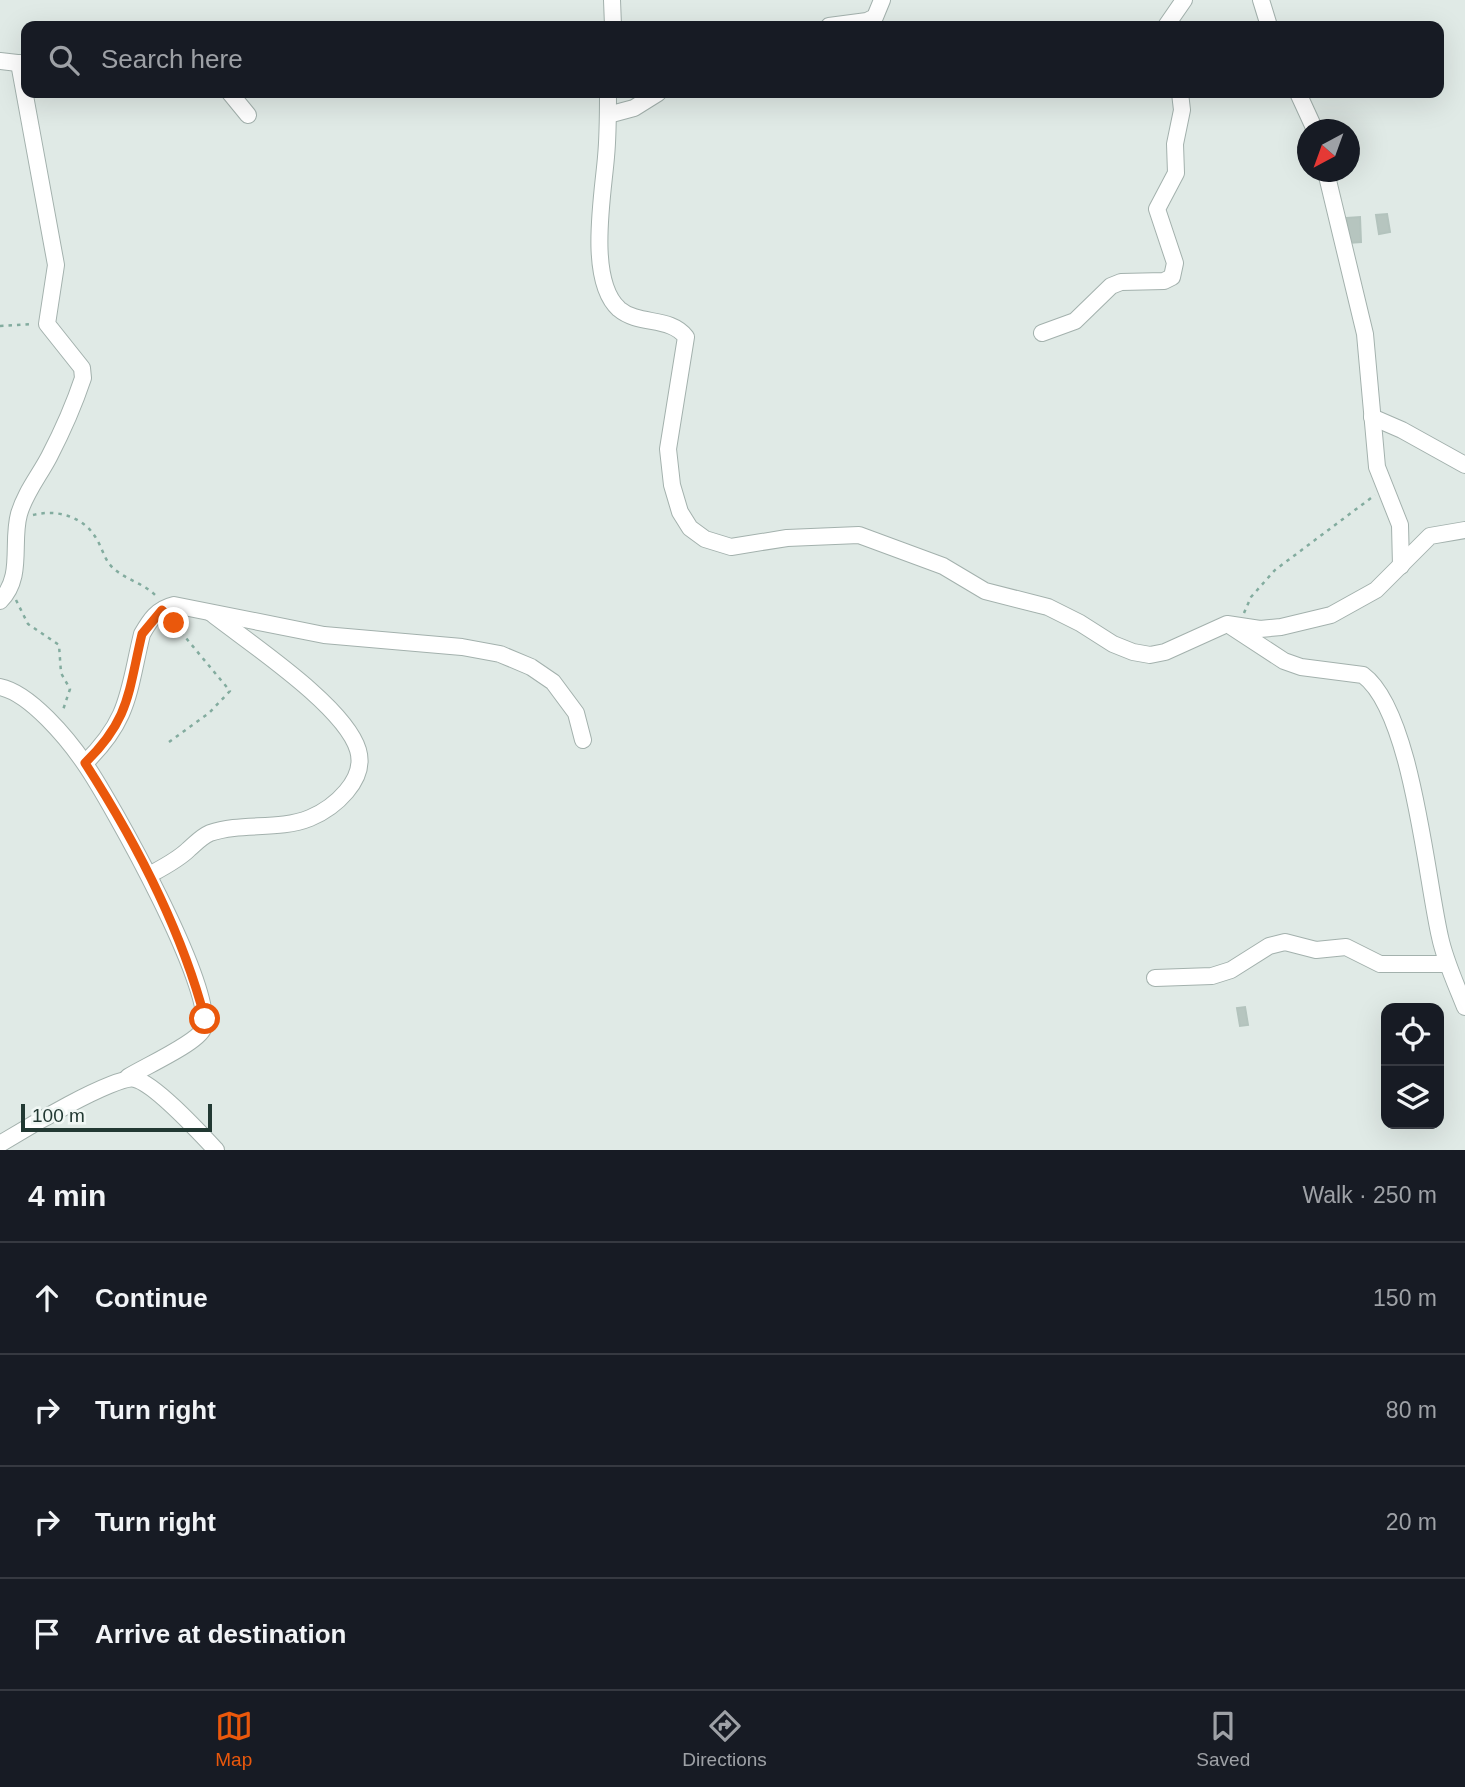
<!DOCTYPE html>
<html lang="en">
<head>
<meta charset="utf-8">
<style>
	:root { --surface:#171b24; --page:#242831; --text:#f1f3f6; --muted:#9ea1a6; --line:#363941; --accent:#ea580c }
	body { margin:0; font-family:Arial,sans-serif; background:var(--page); color:var(--text) }
	.controls { position:absolute; right:21px; bottom:21px; display:grid; overflow:hidden; border-radius:14px; box-shadow:0 7px 28px #0002 }
	.controls button { width:63px; height:63px; display:grid; place-items:center; padding:0; border:0; border-bottom:2px solid var(--line); background:var(--surface); color:var(--text); font:35px sans-serif }
	.compass { position:absolute; left:1297px; top:119px; width:63px; height:63px; border-radius:50%; background:var(--surface); box-shadow:0 7px 28px #0002; rotate:221deg }
	.scale { position:absolute; left:21px; bottom:18px; width:191px; box-sizing:border-box; padding-left:7px; border:4px solid #223933; border-top:0; font-size:19px; line-height:24px; white-space:nowrap; color:#223933; -webkit-text-stroke:5px #f0f7f4; paint-order:stroke }
	.stop { position:absolute; width:21px; height:21px; margin:-16px; border:5px solid #ea580c; border-radius:50%; background:#fff }
	.stop.end { background:#ea580c; border-color:#fff; box-shadow:0 2px 7px #0008 }
	.list { margin:0; padding:0; list-style:none }
	h2 { display:flex; justify-content:space-between; align-items:center; height:91px; margin:0; padding:0 28px; font-size:30px }
	h2 small { font-size:23px; font-weight:400; color:var(--muted) }
	.list li { display:grid; grid-template-columns:46px 1fr auto; gap:21px; align-items:center; box-sizing:border-box; height:112px; padding:0 28px; border-top:2px solid var(--line) }
	.list b { display:block; font-size:26px; white-space:nowrap }
	.list em { font-size:23px; font-style:normal; color:var(--muted) }
	.icon { flex:none; width:38px; height:38px; fill:none; stroke:currentColor; stroke-width:2; stroke-linecap:round; stroke-linejoin:round }
	.map { position:relative; flex:none; width:1465px; height:1150px; overflow:hidden }
	.search { position:absolute; background:var(--surface); box-shadow:0 7px 28px #0002; left:21px; right:21px; top:21px; height:77px; display:flex; align-items:center; gap:18px; box-sizing:border-box; padding:0 24px; border-radius:14px; color:var(--muted); font-size:26px }
	.sheet { height:539px; background:var(--surface) }
	nav { display:flex; justify-content:space-around; align-items:center; box-sizing:border-box; height:98px; border-top:2px solid var(--line); background:var(--surface); font-size:19px; color:var(--muted) }
	nav a { display:grid; justify-items:center; gap:4px }
	nav .on { color:var(--accent) }
	.map>svg:first-child { display:block }
</style>
</head>
<body>
<div class="map">
<svg width="1465" height="1150" viewBox="0 0 1465 1150">
	<rect width="100%" height="100%" fill="#e0eae6"/>
	<g fill="#b6c5bf" stroke="#b3c3bd" stroke-width="2">
		<path d="M1387,214l3,18 -11,2 -3,-19z"/>
		<path d="M1360,217l1,25 -13,1 -1,-25z"/>
		<path d="M1245,1007l3,18 -8,1 -3,-18z"/>
	</g>
	<g fill="none" stroke-linecap="round" stroke-linejoin="round">
		<defs>
			<g id="street">
				<path d="M612,0l1,26"/>
				<path d="M1261,0l8,26"/>
				<path d="M829,26l38,-5 8,-4 7,-17"/>
				<path d="M1166,26l18,-26"/>
				<path d="M0,61l26,3"/>
				<path d="M230,93l18,22"/>
				<path d="M608,93c0,21 0,43 -2,64 -3,38 -19,123 13,152 20,17 51,7 67,28l-18,112 4,36 8,27 10,16 15,11 26,8 56,-9 72,-3 84,31 42,25 63,16 32,16 33,21 20,8 17,3 15,-3 62,-28 33,5 21,-2 50,-12 45,-25 54,-54 35,-6"/>
				<path d="M1298,93l17,37"/>
				<path d="M608,115l26,-7 24,-15"/>
				<path d="M1326,172l39,162 12,133 23,58 1,41"/>
				<path d="M1042,333l33,-12 36,-35 10,-4 43,-1 8,-4 3,-14 -18,-54 19,-36 -1,-29 7,-34 -2,-17"/>
				<path d="M1372,417l30,13 63,35"/>
				<path d="M0,601c24,-24 11,-58 19,-87 6,-21 20,-38 30,-57 13,-25 25,-52 34,-79l-1,-10 -35,-44 9,-59 -37,-202"/>
				<path d="M1232,627l52,34 17,6 62,8c49,36 63,202 77,262 5,24 16,47 25,70"/>
				<path d="M0,687c30,6 68,52 85,77 25,36 133,229 118,265 -6,14 -59,38 -75,48"/>
				<path d="M85,763c45,-44 43,-71 57,-129 8,-14 15,-25 32,-29l150,30 138,12 38,7 31,13 22,15 23,31 7,27"/>
				<path d="M149,875c13,-7 29,-15 40,-26 7,-6 12,-12 21,-16 32,-11 68,-2 100,-15 24,-10 57,-38 48,-68 -13,-44 -109,-107 -147,-137"/>
				<path d="M1155,978l57,-2 19,-6 38,-24 16,-4 31,8 30,-3 34,17h67"/>
				<path d="M0,1144c21,-13 117,-70 135,-65 20,5 65,54 81,71"/>
			</g>
		</defs>
		<use href="#street" stroke="#a3b1ad" stroke-width="18"/>
		<g stroke="#83ac9f" stroke-width="2.5" stroke-dasharray="3.5 5" stroke-linecap="butt">
			<path d="M0,326l33,-2"/>
			<path d="M33,515c23,-6 50,1 63,23 6,9 8,21 16,29 13,13 33,16 46,31"/>
			<path d="M16,600l12,24 31,21 2,28 9,16 -8,24"/>
			<path d="M1244,613l7,-16 24,-27 100,-75"/>
			<path d="M169,742l40,-29 21,-22 -59,-71"/>
		</g>
		<use href="#street" stroke="#fff" stroke-width="16"/>
	</g>
	<g fill="none" stroke-linecap="round" stroke-linejoin="round">
		<path stroke="#ea580c" stroke-width="9" d="M174,623l-12,-13 -20,24c-14,59 -12,85 -57,129 51,79 96,165 120,256"/>
	</g>
</svg>
<div class="controls">
<button><svg class="icon" aria-label="locate" viewBox="0 0 24 24"><circle cx="12" cy="12" r="6"/><path d="M12 2v4M12 18v4M2 12h4M18 12h4"/></svg></button>
<button><svg class="icon" aria-label="layers" viewBox="0 0 24 24"><path d="M12 4l9 5-9 5-9-5zM3 14l9 5 9-5"/></svg></button>
</div>
<svg class="compass" viewBox="-18 -18 36 36"><path d="M0-13l5 13h-10z" fill="#e53935"/><path d="M0 13l5-13h-10z" fill="#9ea1a6"/></svg>
<div class="scale">100 m</div>
<div class="stop" style="left:205px;top:1019px"></div>
<div class="stop end" style="left:174px;top:623px"></div>
<div class="search"><svg class="icon" aria-label="search" viewBox="0 0 24 24"><circle cx="10" cy="10" r="6"/><path d="M15 15l6 6"/></svg>Search here</div>
</div>
<section class="sheet">
<h2>4 min<small>Walk · 250 m</small></h2>
<ul class="list">
<li><svg class="icon" aria-label="ahead" viewBox="0 0 24 24"><path d="M12 20V5M6 11l6-6 6 6"/></svg><div><b>Continue</b></div><em>150 m</em></li>
<li><svg class="icon" aria-label="right" viewBox="0 0 24 24"><path d="M7 20v-9h11M14 6l5 5-5 5"/></svg><div><b>Turn right</b></div><em>80 m</em></li>
<li><svg class="icon" aria-label="right" viewBox="0 0 24 24"><path d="M7 20v-9h11M14 6l5 5-5 5"/></svg><div><b>Turn right</b></div><em>20 m</em></li>
<li><svg class="icon" aria-label="arrive" viewBox="0 0 24 24"><path d="M6 21V4h12l-3 4 3 4H6"/></svg><div><b>Arrive at destination</b></div></li>
</ul>
</section>
<nav>
<a class="on"><svg class="icon" aria-label="map" viewBox="0 0 24 24"><path d="M3 6l6-2 6 2 6-2v14l-6 2-6-2-6 2zM9 4v14M15 6v14"/></svg>Map</a>
<a><svg class="icon" aria-label="directions" viewBox="0 0 24 24"><path d="M12 3l9 9-9 9-9-9zM9 14v-3h6M13 9l2 2-2 2"/></svg>Directions</a>
<a><svg class="icon" aria-label="saved" viewBox="0 0 24 24"><path d="M7 4h10v16l-5-4-5 4z"/></svg>Saved</a>
</nav>
</body>
</html>
